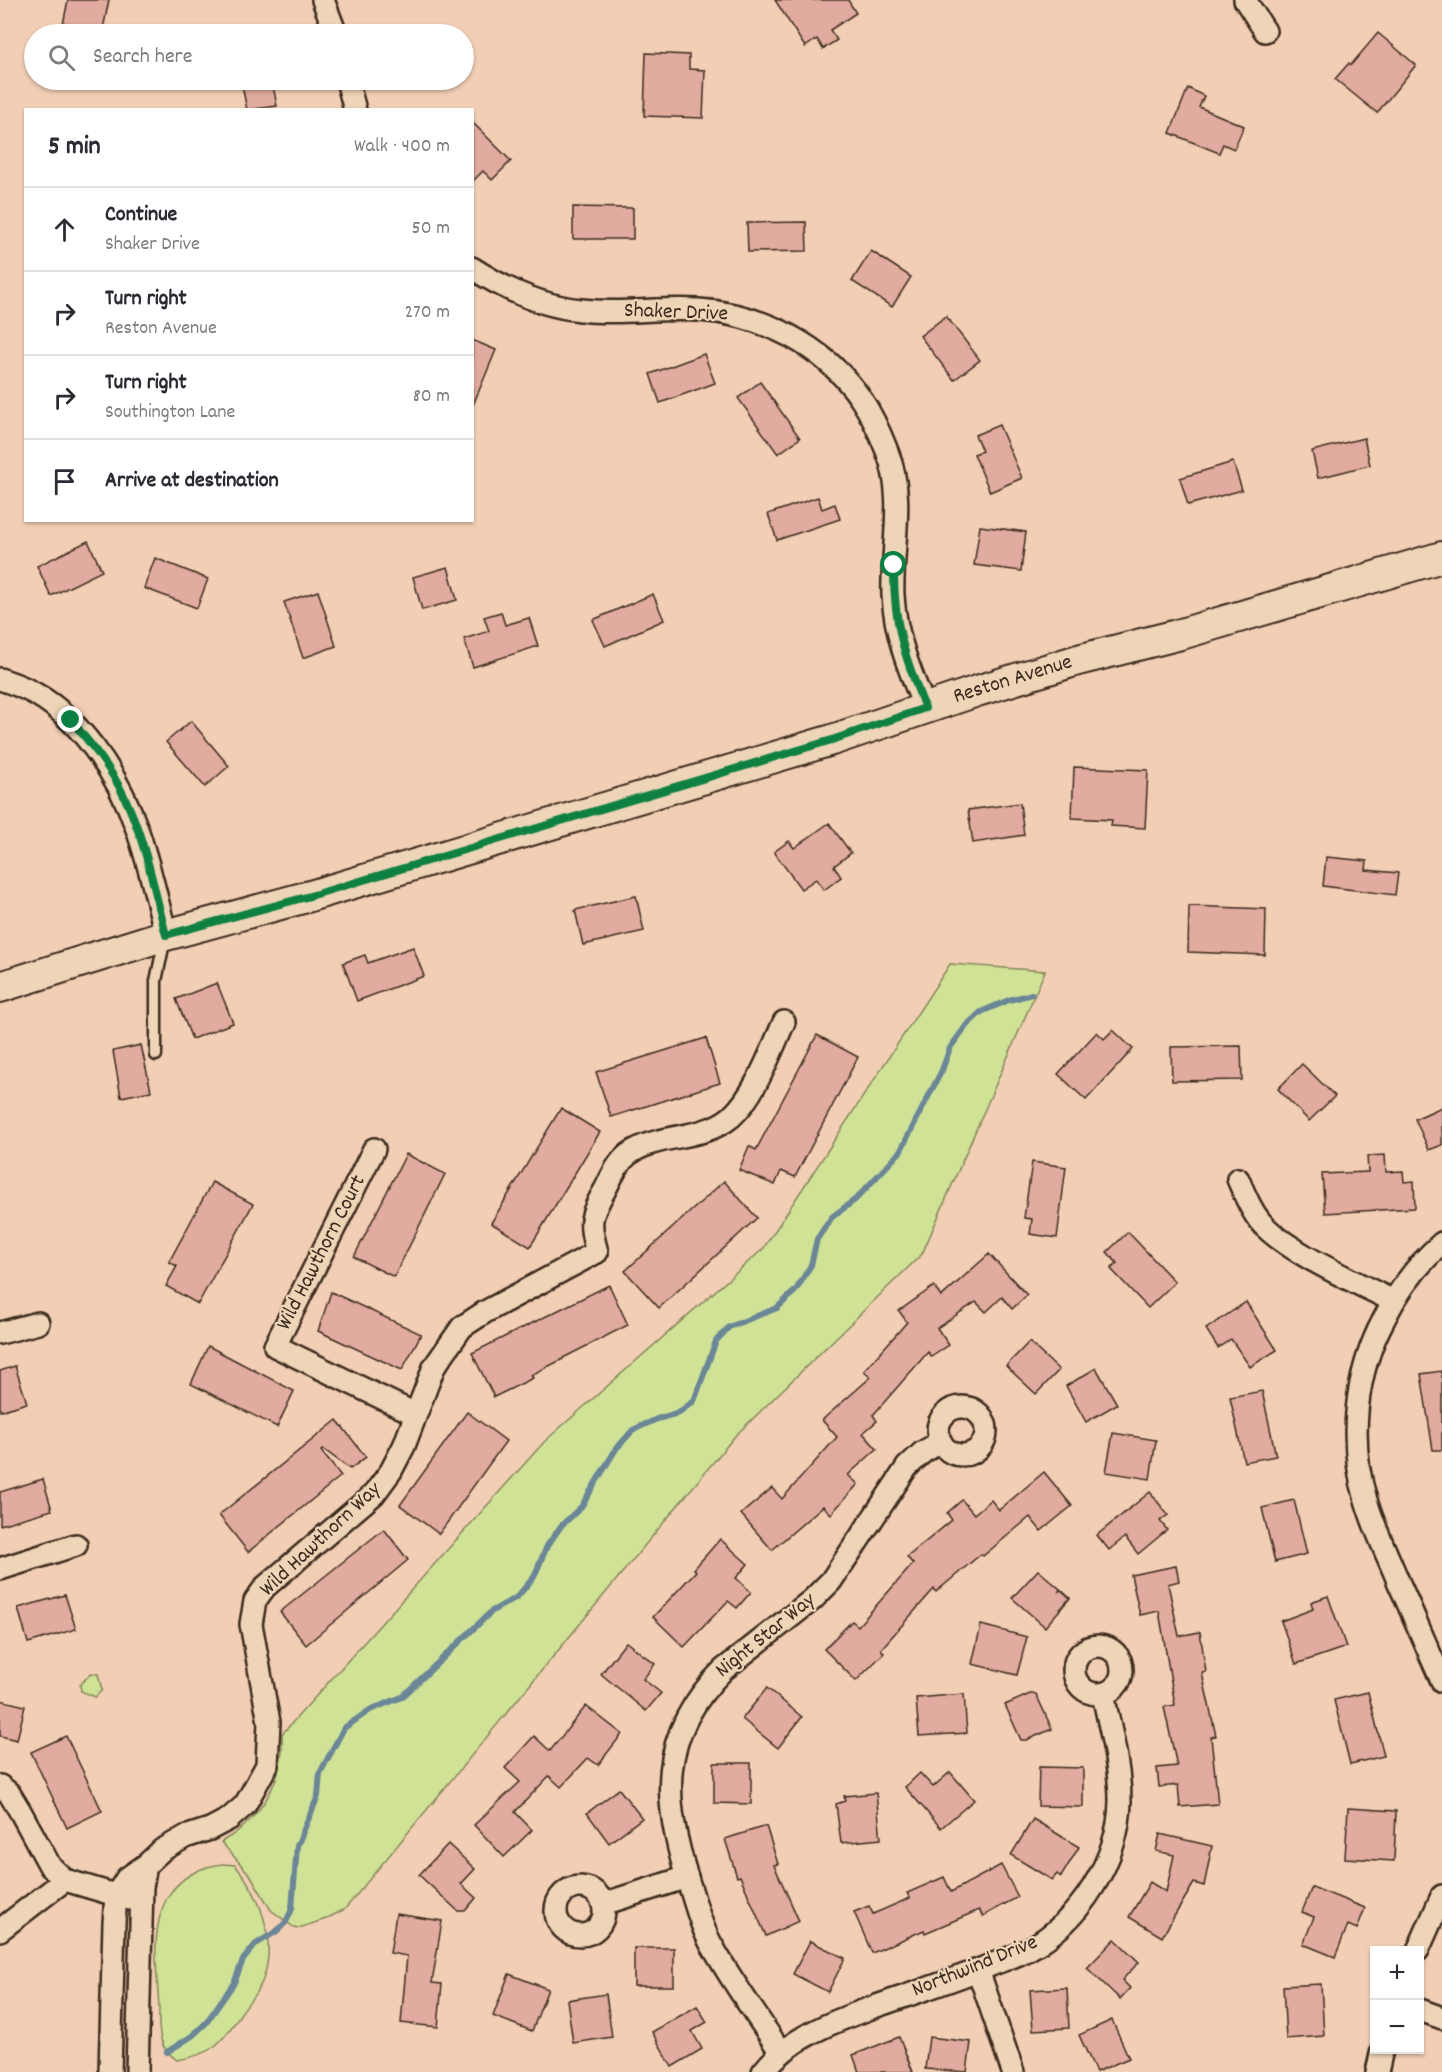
<!DOCTYPE html>
<html lang="en">
<head>
<meta charset="utf-8">
<style>
	:root { --surface:#fff; --page:#f7f7f7; --text:#2b2b33; --muted:#7c7c81; --line:#e1e1e2 }
	body { margin:0; font-family:Dekko,sans-serif; background:var(--page); color:var(--text) }
	.controls { position:absolute; right:18px; bottom:18px; display:grid; overflow:hidden; border-radius:0px; box-shadow:0 2px 4px #0004 }
	.controls button { width:54px; height:54px; display:grid; place-items:center; padding:0; border:0; border-bottom:2px solid var(--line); background:var(--surface); color:var(--text); font:30px sans-serif }
	.stop { position:absolute; width:18px; height:18px; margin:-14px; border:4px solid #0b8043; border-radius:50%; background:#fff }
	.stop.end { background:#0b8043; border-color:#fff; box-shadow:0 2px 6px #0008 }
	.list { margin:0; padding:0; list-style:none }
	h2 { display:flex; justify-content:space-between; align-items:center; height:78px; margin:0; padding:0 24px; font-size:26px }
	h2 small { font-size:20px; font-weight:400; color:var(--muted) }
	.list li { display:grid; grid-template-columns:39px 1fr auto; gap:18px; align-items:center; box-sizing:border-box; height:84px; padding:0 24px; border-top:2px solid var(--line) }
	.list b { display:block; font-size:22px; white-space:nowrap }
	.list p { margin:0; font-size:20px; white-space:nowrap; color:var(--muted) }
	.list em { font-size:20px; font-style:normal; color:var(--muted) }
	.icon { flex:none; width:33px; height:33px; fill:none; stroke:currentColor; stroke-width:2; stroke-linecap:round; stroke-linejoin:round }
	.map { position:relative; flex:none; width:1442px; height:2072px; overflow:hidden }
	.search { position:absolute; background:var(--surface); box-shadow:0 2px 4px #0004; left:24px; top:24px; width:450px; height:66px; display:flex; align-items:center; gap:15px; box-sizing:border-box; padding:0 21px; border-radius:33px; color:var(--muted); font-size:22px }
	.panel { position:absolute; background:var(--surface); box-shadow:0 2px 4px #0004; left:24px; top:108px; width:450px; height:414px; border-radius:0px }
	.map>svg:first-child { display:block }
</style>
</head>
<body>
<div class="map">
<svg width="1442" height="2072" viewBox="0 0 1442 2072">
	<rect width="100%" height="100%" fill="#f2ceb5"/>
	<filter id="ink" filterUnits="userSpaceOnUse"><feTurbulence type="fractalNoise" baseFrequency=".0167" numOctaves="2"/><feDisplacementMap in="SourceGraphic" scale="12" xChannelSelector="R" yChannelSelector="G"/><feConvolveMatrix kernelMatrix="1 2 1 2 8 2 1 2 1" color-interpolation-filters="sRGB"/></filter>
	<g filter="url(#ink)">
		<g fill="#cfe296" stroke="#85865a" stroke-width="1.5">
			<path d="M950,964l95,7 -123,283 -187,182 -390,473 -19,10 -30,10 -25,-19 -20,-34 -30,-34c40,-22 64,-63 61,-108l263,-293 218,-192z"/>
			<path d="M91,1673l7,1 4,16 -7,7 -14,-6 -1,-6z"/>
			<path d="M223,1864l12,1c26,30 43,78 27,117 -5,11 -14,21 -21,31 -18,29 -29,42 -64,47 -8,-6 -14,-11 -16,-21 -3,-10 -2,-22 -2,-32 -2,-34 -9,-78 8,-109 12,-20 33,-32 56,-34z"/>
		</g>
		<g fill="none" stroke-linecap="round" stroke-linejoin="round">
			<path stroke="#6a8697" stroke-width="6" d="M167,2052l25,-16 14,-13 28,-40 9,-23 13,-16 21,-13 9,-9 6,-13 5,-63 21,-50 2,-23 24,-45 26,-18 32,-13 90,-86 25,-14 17,-20 13,-31 14,-20 20,-19 35,-58 17,-19 24,-11 21,-6 16,-12 22,-60 13,-14 48,-19 19,-18 15,-25 6,-26 15,-22 24,-18 44,-47 42,-82 8,-22 16,-22 15,-14 28,-12 23,-6"/>
		</g>
		<g fill="#e1ab9f" stroke="#3b2a1e" stroke-width="1.5">
			<path d="M68,0h41l-7,34h-41z"/>
			<path d="M775,0h73l8,13 -26,17 7,10 -14,9 -6,-10 -12,8z"/>
			<path d="M1378,33l38,32 -39,48 -42,-34 14,-16 2,2z"/>
			<path d="M646,53l43,2v14l16,1 -2,48 -59,-2z"/>
			<path d="M241,80h31l5,26 -30,4z"/>
			<path d="M1188,88l16,8 -5,11 45,19 -10,23 -11,-5 -4,9 -49,-20z"/>
			<path d="M472,122l39,39 -19,19 -9,-9 -11,11z"/>
			<path d="M573,207l60,1v31h-60z"/>
			<path d="M806,222l1,29 -59,1 -1,-29z"/>
			<path d="M871,251l40,26 -19,30 -40,-26z"/>
			<path d="M946,316l34,44 -26,20 -34,-44z"/>
			<path d="M472,340l24,10 -23,55h-1z"/>
			<path d="M704,354l11,29 -55,20 -10,-29z"/>
			<path d="M760,382l40,56 -22,16 -40,-56z"/>
			<path d="M999,425l23,53 -32,14 -16,-38 8,-3 -7,-16z"/>
			<path d="M1364,438l6,27 -52,13 -6,-27z"/>
			<path d="M1233,462l9,28 -54,15 -8,-27z"/>
			<path d="M818,497l4,12 13,-5 5,15 -63,21 -9,-26z"/>
			<path d="M980,526l46,6 -5,39 -47,-6z"/>
			<path d="M88,541l14,30 -51,25 -14,-30z"/>
			<path d="M155,558l53,21 -11,29 -53,-20z"/>
			<path d="M448,567l9,33 -35,10 -9,-33z"/>
			<path d="M318,591l18,55 -33,12 -19,-56z"/>
			<path d="M653,594l11,26 -59,26 -12,-26z"/>
			<path d="M501,612l4,13 24,-7 9,28 -65,21 -9,-28 25,-8 -5,-14z"/>
			<path d="M191,721l38,45 -24,21 -39,-45z"/>
			<path d="M1074,767l74,3 -3,58 -34,-2 1,-6 -40,-2z"/>
			<path d="M1020,803l4,32 -51,8 -5,-33z"/>
			<path d="M829,823l22,30 -17,13 7,11 -17,13 -8,-11 -15,10 -27,-37 15,-11 5,7z"/>
			<path d="M1326,857l41,4 -1,9 32,3 -3,22 -72,-9z"/>
			<path d="M636,896l8,35 -61,14 -8,-35z"/>
			<path d="M1189,906l77,3 -1,46 -77,-3z"/>
			<path d="M413,947l11,29 -67,25 -14,-38 22,-8 3,8z"/>
			<path d="M217,983l16,40 -41,16 -16,-40z"/>
			<path d="M1113,1030l20,19 -47,51 -28,-26 39,-42 7,7z"/>
			<path d="M817,1035l41,22 -63,120 -14,-6 -6,14 -36,-15 10,-24 7,4z"/>
			<path d="M706,1038l14,45 -109,34 -15,-45z"/>
			<path d="M141,1045l10,46 -30,6 -8,-46z"/>
			<path d="M1241,1046l1,34 -70,1 -1,-34z"/>
			<path d="M1302,1064l33,32 -26,25 -31,-32z"/>
			<path d="M1442,1107v38l-13,5 -14,-31z"/>
			<path d="M561,1108l39,24 -70,115 -39,-24z"/>
			<path d="M406,1154l39,20 -51,103 -40,-20z"/>
			<path d="M1385,1155l1,17 17,-1 1,11 10,-1 1,27 -90,5 -3,-39 46,-2 -1,-16z"/>
			<path d="M1032,1162l34,5 -9,71 -27,-4 2,-15 -8,-1z"/>
			<path d="M724,1181l33,37 -98,90 -34,-37z"/>
			<path d="M212,1182l41,22 -55,100 -32,-18 11,-20 -8,-4z"/>
			<path d="M1128,1232l47,50 -27,26 -37,-39 6,-6 -10,-11z"/>
			<path d="M989,1254l38,41 -15,14 -10,-12 -16,15 -10,-10 -39,26 12,17 -18,12 -3,-5 -55,63 4,6 -14,12 14,16 -29,26 10,9 -27,30 -8,-8 -51,44 -31,-36 31,-26 10,11 55,-62 -15,-17 49,-43 -7,-6 43,-49 -8,-11 35,-25 7,11z"/>
			<path d="M609,1285l19,40 -65,33v1l-32,16 2,3 -39,19 -22,-44z"/>
			<path d="M331,1292l90,42 -19,36 -84,-39z"/>
			<path d="M1246,1302l31,48 -27,17 -19,-28 -13,9 -12,-19z"/>
			<path d="M1029,1342l30,28 -23,24 -30,-28z"/>
			<path d="M208,1346l86,45 -17,36 -86,-43z"/>
			<path d="M15,1366l12,37 -27,8v-40z"/>
			<path d="M1096,1368l21,36 -31,18 -20,-36z"/>
			<path d="M1442,1371v79h-9l-12,-76z"/>
			<path d="M1262,1391l14,65 -32,6 -14,-65z"/>
			<path d="M467,1412l39,29 -67,93 -39,-29z"/>
			<path d="M337,1420l29,37 -16,12 -27,-20 -2,2 20,25 -93,76 -29,-37z"/>
			<path d="M1113,1433l43,7 -6,39 -44,-7z"/>
			<path d="M1044,1472l28,34 -31,25 -11,-14 -47,39 -2,-2 -45,38 -2,-3 -53,60 3,4 -28,28 -32,-32 28,-28 6,5 55,-62 -6,-7 45,-37 -5,-7 15,-13 12,14 17,-14 8,10z"/>
			<path d="M43,1479l9,31 -52,15v-33z"/>
			<path d="M1150,1492l18,23 -8,6 7,9 -29,24 -13,-17 -16,13 -12,-15z"/>
			<path d="M1294,1500l13,54 -32,8 -13,-54z"/>
			<path d="M384,1529l24,31 -102,85 -26,-33z"/>
			<path d="M720,1539l28,25 -12,14 15,14 -14,16 -9,-7 -44,46 -31,-30 43,-46 -2,-2z"/>
			<path d="M1176,1566l3,15 -11,3 11,52 21,-4 6,40 -4,1 14,63 -5,1 7,67 -38,3 -2,-22 -19,2 -2,-19 20,-2 -13,-59 11,-2 -16,-94 -19,4 -9,-40z"/>
			<path d="M1038,1570l22,19 -1,2 2,-1 9,8 -25,29 -33,-29z"/>
			<path d="M65,1595l11,34 -48,14 -10,-35z"/>
			<path d="M1328,1596l18,51 -50,17 -15,-43 32,-12 -2,-7z"/>
			<path d="M981,1625l46,12 -10,38 -45,-11z"/>
			<path d="M626,1642l29,22 -12,15 18,14 -15,18 -45,-37z"/>
			<path d="M767,1688l35,29 -24,31 -36,-29z"/>
			<path d="M1368,1692l16,64 -34,8 -16,-64z"/>
			<path d="M964,1694l3,39 -48,3 -3,-38z"/>
			<path d="M1030,1694h6l16,35 -25,11h-6l-16,-35z"/>
			<path d="M0,1700l25,6 -8,34 -17,-4z"/>
			<path d="M586,1706l36,28 -24,31 -10,-7 -27,29 -12,-11 -34,36 17,18 -28,27 -30,-32 46,-43 -15,-14 29,-32 16,15z"/>
			<path d="M66,1736l36,75 -35,17 -36,-76z"/>
			<path d="M714,1763h37v41l-37,-1z"/>
			<path d="M1039,1767l44,1v39l-45,-1z"/>
			<path d="M950,1772l24,28 -33,28 -36,-41 15,-14 13,14z"/>
			<path d="M619,1789l23,29 -33,25 -22,-30z"/>
			<path d="M876,1793l5,46 -40,4 -5,-39 9,-3 -1,-5z"/>
			<path d="M1348,1808l48,3 -2,50 -49,-3z"/>
			<path d="M1033,1819l46,28 -18,30 -4,-3 -5,6 -41,-25z"/>
			<path d="M766,1826l12,38 -4,1 25,56 -33,15 -26,-60 -3,1 -12,-38z"/>
			<path d="M1160,1834l52,12 -8,40 -10,-3 -32,54 -33,-20 21,-35 16,10 8,-37 -18,-4z"/>
			<path d="M448,1844l27,25 -14,15 15,14 -11,13h-7l-39,-36z"/>
			<path d="M1001,1865l17,32 -35,19 -4,-6 -54,23 -1,-3 -52,23 -18,-41 15,-6 4,8 37,-16 -3,-5 37,-16 7,15z"/>
			<path d="M1312,1887l53,21 -8,21 -9,-4 -13,32 -32,-13 11,-27 -12,-5z"/>
			<path d="M396,1914l46,7 -10,62 10,1 -4,43 -37,-4 6,-67 -17,-3z"/>
			<path d="M1115,1939l24,23 -17,18 8,8 -10,11 -33,-31z"/>
			<path d="M810,1941l35,17 -17,34 -35,-18z"/>
			<rect x="634" y="1948" width="40" height="38"/>
			<path d="M509,1974l39,15 -16,42 -39,-15z"/>
			<path d="M1321,1984l3,52 -38,3 -3,-53z"/>
			<path d="M1067,1988l2,40 -36,2 -3,-40z"/>
			<path d="M606,1994l6,43 -39,6 -6,-43z"/>
			<path d="M697,2006l10,16 -15,9 10,18 -30,18 -20,-35z"/>
			<path d="M1112,2020l17,38 -33,14 -17,-37z"/>
			<path d="M899,2037l14,35h-54l-6,-17z"/>
			<path d="M929,2037l42,5 -4,30 -42,-3z"/>
		</g>
		<g fill="none" stroke-linecap="round" stroke-linejoin="round">
			<defs>
				<path id="lane" d="M156,1055v-74l9,-43"/>
				<g id="street">
					<path d="M323,0l13,34"/>
					<path d="M1245,0l20,31"/>
					<path d="M347,80l8,30"/>
					<path d="M472,268c34,22 69,38 109,42 39,5 79,-3 118,0 63,4 126,36 162,89 11,16 19,34 26,52 19,47 4,96 6,144 2,40 17,77 32,113"/>
					<path d="M0,679c9,3 18,6 26,10 52,24 93,87 111,140 12,34 20,71 29,106"/>
					<path d="M374,1149l-99,197 140,68"/>
					<path d="M1238,1179c6,14 11,28 21,41 23,30 99,63 134,81"/>
					<path d="M1442,1243c-24,21 -44,48 -58,76 -29,54 -36,122 -18,181 8,28 21,54 32,81 15,33 29,67 44,100"/>
					<path d="M0,1333l38,-10"/>
					<circle cx="962" cy="1431" r="24"/>
					<path d="M0,1569l76,-24"/>
					<circle cx="1098" cy="1670" r="24"/>
					<path d="M0,1786l9,7 11,18 30,55 15,14 64,19"/>
					<circle cx="580" cy="1911" r="24"/>
					<path d="M603,1904l84,-27"/>
					<path d="M0,1930l65,-50"/>
					<path d="M1418,1950l24,-54"/>
					<path d="M978,1970l35,102"/>
					<path d="M1420,2010l22,8"/>
					<path d="M781,2053c-22,-35 -47,-68 -67,-104 -13,-21 -18,-45 -26,-68 -25,-82 -31,-145 35,-211l89,-70 19,-19 76,-114 16,-15 18,-10"/>
					<path d="M110,2072l4,-149 2,-28 11,-17 19,-13 16,-15 23,-13 25,-8 19,-10 16,-14 22,-40 2,-43 -18,-98 4,-23 10,-14 109,-93 17,-23 13,-25 30,-79 28,-40 23,-15 112,-60c-9,-31 -7,-36 9,-64 6,-12 12,-26 23,-34 29,-21 73,-13 102,-37 24,-21 40,-66 53,-95"/>
					<path d="M137,2072l5,-185 4,-22"/>
					<path d="M763,2072c26,-34 69,-50 108,-64 40,-14 80,-27 120,-43 12,-5 26,-9 38,-16 51,-28 90,-89 91,-148 0,-36 -10,-72 -17,-107"/>
					<path d="M1377,2072l5,-22"/>
				</g>
				<path id="secondary" d="M0,987l166,-52 144,-39 522,-156 145,-49 101,-31 103,-26 261,-77"/>
			</defs>
			<use href="#lane" stroke="#3b2a1e" stroke-width="15"/>
			<use href="#street" stroke="#3b2a1e" stroke-width="26"/>
			<use href="#secondary" stroke="#3b2a1e" stroke-width="34"/>
			<use href="#lane" stroke="#efd5b7" stroke-width="10"/>
			<use href="#street" stroke="#efd5b7" stroke-width="21"/>
			<use href="#secondary" stroke="#efd5b7" stroke-width="30"/>
		</g>
	</g>
	<g fill="none" stroke-linecap="round" stroke-linejoin="round" filter="url(#ink)">
		<path stroke="#0b8043" stroke-width="8" d="M71,720c19,23 40,48 53,76 21,43 30,93 42,139l144,-39 522,-156 93,-32c-21,-53 -32,-85 -31,-143"/>
	</g>
	<g text-anchor="middle" dominant-baseline="central" stroke-width="4.5" stroke-linejoin="round" paint-order="stroke">
		<g font-size="22" fill="#3b2a1e" stroke="#efd5b7">
			<text transform="translate(676 313) rotate(2)">Shaker Drive</text>
			<text transform="translate(1013 680) rotate(-17)">Reston Avenue</text>
			<text transform="translate(322 1253) rotate(-63)">Wild Hawthorn Court</text>
			<text transform="translate(321 1540) rotate(-43)">Wild Hawthorn Way</text>
			<text transform="translate(766 1636) rotate(-39)">Night Star Way</text>
			<text transform="translate(975 1967) rotate(-22)">Northwind Drive</text>
		</g>
	</g>
</svg>
<div class="controls">
<button>+</button>
<button>−</button>
</div>
<div class="stop" style="left:894px;top:565px"></div>
<div class="stop end" style="left:71px;top:720px"></div>
<div class="search"><svg class="icon" aria-label="search" viewBox="0 0 24 24"><circle cx="10" cy="10" r="6"/><path d="M15 15l6 6"/></svg>Search here</div>
<section class="panel">
<h2>5 min<small>Walk · 400 m</small></h2>
<ul class="list">
<li><svg class="icon" aria-label="ahead" viewBox="0 0 24 24"><path d="M12 20V5M6 11l6-6 6 6"/></svg><div><b>Continue</b><p>Shaker Drive</p></div><em>50 m</em></li>
<li><svg class="icon" aria-label="right" viewBox="0 0 24 24"><path d="M7 20v-9h11M14 6l5 5-5 5"/></svg><div><b>Turn right</b><p>Reston Avenue</p></div><em>270 m</em></li>
<li><svg class="icon" aria-label="right" viewBox="0 0 24 24"><path d="M7 20v-9h11M14 6l5 5-5 5"/></svg><div><b>Turn right</b><p>Southington Lane</p></div><em>80 m</em></li>
<li><svg class="icon" aria-label="arrive" viewBox="0 0 24 24"><path d="M6 21V4h12l-3 4 3 4H6"/></svg><div><b>Arrive at destination</b></div></li>
</ul>
</section>
</div>
</body>
</html>
